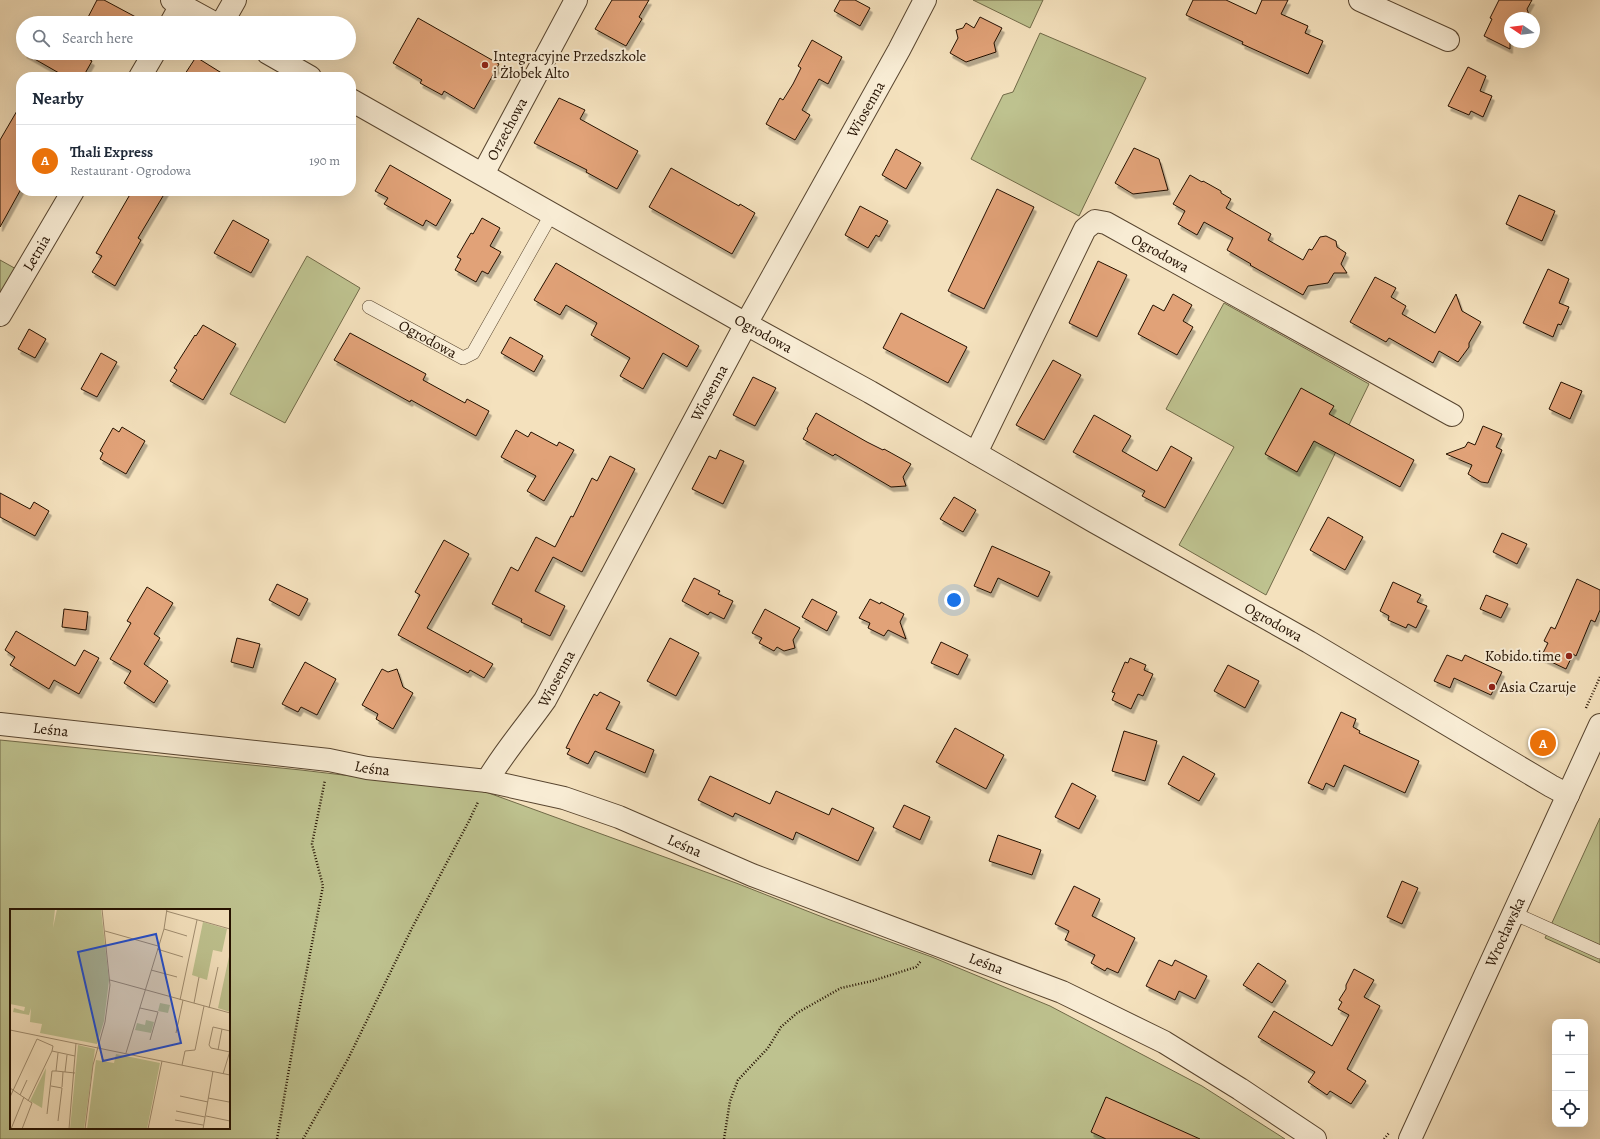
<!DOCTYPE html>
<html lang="en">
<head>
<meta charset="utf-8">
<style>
	:root { --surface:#fff; --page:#f6f6f7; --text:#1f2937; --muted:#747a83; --line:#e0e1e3; --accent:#7c3aed }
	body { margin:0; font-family:Alegreya,serif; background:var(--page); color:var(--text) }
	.controls { position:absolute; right:12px; bottom:12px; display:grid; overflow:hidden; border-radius:8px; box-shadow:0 4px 16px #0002 }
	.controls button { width:36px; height:36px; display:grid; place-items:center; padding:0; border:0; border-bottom:1px solid var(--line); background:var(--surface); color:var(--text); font:20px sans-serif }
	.compass { position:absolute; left:1504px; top:12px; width:36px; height:36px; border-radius:50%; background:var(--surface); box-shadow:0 4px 16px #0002; rotate:283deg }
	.you { position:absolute; left:954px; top:600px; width:14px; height:14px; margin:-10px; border:3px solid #fff; border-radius:50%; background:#1a73e8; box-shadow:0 0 0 6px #1a73e833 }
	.badge { display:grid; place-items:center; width:26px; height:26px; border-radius:50%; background:var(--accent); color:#fff; font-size:13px; font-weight:700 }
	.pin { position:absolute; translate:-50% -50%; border:2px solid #fff; box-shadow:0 1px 4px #0006 }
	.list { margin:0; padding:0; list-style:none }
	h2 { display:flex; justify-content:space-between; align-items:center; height:52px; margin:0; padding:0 16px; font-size:17px }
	h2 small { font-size:13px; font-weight:400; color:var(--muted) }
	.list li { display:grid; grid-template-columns:26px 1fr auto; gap:12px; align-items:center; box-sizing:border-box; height:72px; padding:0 16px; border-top:1px solid var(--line) }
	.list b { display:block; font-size:15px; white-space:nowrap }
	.list p { margin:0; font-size:13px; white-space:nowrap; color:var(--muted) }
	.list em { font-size:13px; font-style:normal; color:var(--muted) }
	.icon { flex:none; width:22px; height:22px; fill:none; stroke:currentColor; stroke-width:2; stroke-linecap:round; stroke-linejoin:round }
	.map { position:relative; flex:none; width:1600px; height:1139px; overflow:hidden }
	.search { position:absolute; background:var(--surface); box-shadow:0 4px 16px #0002; left:16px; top:16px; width:340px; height:44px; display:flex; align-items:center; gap:10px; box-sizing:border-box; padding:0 14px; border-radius:22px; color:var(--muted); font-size:15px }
	.panel { position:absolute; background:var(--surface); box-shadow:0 4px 16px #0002; left:16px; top:72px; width:340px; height:124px; border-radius:16px }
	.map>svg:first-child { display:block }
</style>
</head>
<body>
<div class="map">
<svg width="1600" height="1139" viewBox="0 0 1600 1139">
	<defs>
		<filter id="shadow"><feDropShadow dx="2.5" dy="4.5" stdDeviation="0" flood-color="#0004"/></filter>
	</defs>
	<rect width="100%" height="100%" fill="#f4e1bd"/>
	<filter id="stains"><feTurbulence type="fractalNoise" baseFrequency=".005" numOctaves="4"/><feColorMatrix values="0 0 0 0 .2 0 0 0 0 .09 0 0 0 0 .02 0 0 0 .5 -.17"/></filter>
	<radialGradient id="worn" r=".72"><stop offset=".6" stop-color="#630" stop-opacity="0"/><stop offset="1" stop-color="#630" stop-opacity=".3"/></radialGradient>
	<g fill="#bec28f" stroke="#716a48" fill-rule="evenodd">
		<path d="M973,0h70l-13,28z"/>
		<path d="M1040,33l106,45 -67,138 -108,-57 32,-64 10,-3z"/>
		<path d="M307,256l53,32 -75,135 -55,-29z"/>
		<path d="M0,260l18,10 -18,30z"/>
		<path d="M1224,303l145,81 -103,211 -87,-50 55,-98 -68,-38z"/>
		<path d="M0,740l301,30 185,22 250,91 94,37 102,37 118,49 152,80 83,53h-1285zM11,910h218v218h-218z"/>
		<path d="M1600,818v145l-55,-25z"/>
	</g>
	<g fill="#e1a278" stroke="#241100" filter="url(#shadow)">
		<path d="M97,0h7l43,23h-62z"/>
		<path d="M612,0h37l-10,17 3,2 -16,27 -31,-17z"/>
		<path d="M840,0h15l15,8 -10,18 -26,-15z"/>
		<path d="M1193,0h33l30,14 6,-14h26l-7,14 27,12 -3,7 18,8 -15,33 -66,-30 1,-2 -57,-27z"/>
		<path d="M1499,0h33l-5,9 3,9h-20v31l-26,-13 8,-17 -2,-1z"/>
		<path d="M980,17l22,11 -8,15 2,9 -30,10 -16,-9 8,-15 -2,-8 7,-2 3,-5 8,5z"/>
		<path d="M418,18l81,46 -25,45 -30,-18 -2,4 -22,-12 2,-3 -29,-17z"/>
		<path d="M812,40l30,17 -14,27 -9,-5 -17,31 8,5 -15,25 -29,-16 14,-26 3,2 10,-16 8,-16 -3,-2z"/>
		<path d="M24,53h54l14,8 -9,16h-17z"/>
		<path d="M196,57l32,20h-45z"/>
		<path d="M1468,67l18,9 -6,15 12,5 -9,21 -12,-6 -2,4 -21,-9z"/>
		<path d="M559,98l26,12 -5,9 58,32 -21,38 -31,-17 1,-2 -53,-27z"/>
		<path d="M21,104v85l-21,38v-87z"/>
		<path d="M1134,148l25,11 9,31 -35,4 -18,-11z"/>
		<path d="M896,149l25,14 -15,26 -24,-14z"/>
		<path d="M390,165l61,35 -15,26 -10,-6 -3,6 -39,-22 4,-6 -13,-7z"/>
		<path d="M671,168l68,38 1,-2 15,9 -23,41 -83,-47z"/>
		<path d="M1190,175l12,7 1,-1 18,10v2l10,6 -5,9 45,26 -3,6 35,20 6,-11 3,1 8,-13 6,-1 10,5 1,6 9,6 -5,11 6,9h-13l-6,10 -20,3 -5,9 -53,-30 1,-1 -24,-14 6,-12 -29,-16 -7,13 -19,-11 7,-13 -12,-7z"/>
		<path d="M997,189l37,18 -50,102 -36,-18z"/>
		<path d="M132,191h34l-28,47 3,2 -26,46 -23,-14 10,-16 -6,-3z"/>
		<path d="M1519,195l36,16 -13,30 -36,-17z"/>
		<path d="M860,206l28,15 -9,16 -3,-2 -8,13 -23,-13z"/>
		<path d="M482,218l18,10 -10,18 11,6 -13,22 -6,-3 -6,11 -21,-12 6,-11 -4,-2 14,-24 2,1z"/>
		<path d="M233,220l36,20 -18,33 -37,-20z"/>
		<path d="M1098,261l29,14 -30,62 -28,-14z"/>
		<path d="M556,263l143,83 -12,21 -24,-14 -20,36 -23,-13 10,-18 -39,-23 6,-12 -31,-18 -6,10 -26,-15z"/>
		<path d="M1548,269l21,10 -10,24 10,4 -8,18 -3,-1 -5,13 -30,-14z"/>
		<path d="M1375,277l21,11 -5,9 15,9 -4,8 33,19 21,-39 6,17 19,11 -12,21v4l-11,15 -19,-11 -6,12 -44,-25 -3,4 -36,-20z"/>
		<path d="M1173,294l19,11 -9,16 10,6 -16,28 -39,-21 15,-29 11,6z"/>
		<path d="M901,313l66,34 -19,36 -65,-35z"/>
		<path d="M203,325l33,19 -33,56 -33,-19 7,-11 -3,-2 21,-33 1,1z"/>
		<path d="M29,329l17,10 -11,19 -17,-9z"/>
		<path d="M350,333l76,41 -3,6 42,23 2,-4 22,12 -13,25 -65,-36 -1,2 -76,-42z"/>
		<path d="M510,337l33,19 -9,16 -33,-19z"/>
		<path d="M101,353l16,9 -20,35 -16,-8z"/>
		<path d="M1053,360l28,15 -37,65 -28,-15z"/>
		<path d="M753,377l23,11 -21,38 -22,-11z"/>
		<path d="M1561,382l21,9 -12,28 -21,-10z"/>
		<path d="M1301,388l33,18 -5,8 85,46 -14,27 -86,-46 -17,31 -32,-18z"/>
		<path d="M816,413l51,29 16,8 1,-1 27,15 -8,13 3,9 -15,1 -56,-33 -2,2 -30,-17 5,-9 -1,-1z"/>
		<path d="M1094,415l37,21 -9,15 35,20 14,-25 21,12 -27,50 -23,-12 3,-5 -72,-39z"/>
		<path d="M1483,426l19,8 -6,13 6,3 -14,33 -7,-1 -13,-8 4,-9 -26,-11 19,-7 3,-5 7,3z"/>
		<path d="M122,427l23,14 -19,33 -26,-15 3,-6 -3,-2 13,-23 6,4z"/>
		<path d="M516,430l12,7 3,-5 26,14 2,-4 15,8 -30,51 -17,-10 9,-15 -35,-19z"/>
		<path d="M720,450l24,11 -21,43 -31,-15 17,-33 7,3z"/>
		<path d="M610,456l25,13 -53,103 -29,-15 -18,34 30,15 -15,30 -29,-14 1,-3 -30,-15 19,-37 7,4 18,-34 19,10 16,-31 2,1 19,-39 5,3z"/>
		<path d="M0,493l30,16 4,-7 15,9 -14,25 -35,-19z"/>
		<path d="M954,497l22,13 -13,22 -23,-13z"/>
		<path d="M1328,517l35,20 -18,33 -35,-20z"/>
		<path d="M1502,533l25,11 -10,20 -24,-12z"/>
		<path d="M444,540l25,14 -42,74 66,36 -9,14 -14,-8 -2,3 -70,-38 22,-40 -5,-3z"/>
		<path d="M992,546l58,26 -12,25 -40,-19 -7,15 -17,-7z"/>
		<path d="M694,578l26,13 -2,3 15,7 -9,18 -14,-7 -2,3 -26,-14z"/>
		<path d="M1577,579l23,11v20l-5,12 -4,-2 -15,36 -3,-2 -7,15 -25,-12 7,-14 -4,-2 7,-14 4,2z"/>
		<path d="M1393,582l28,13 -4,7 10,4 -11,22 -8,-4 -2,4 -18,-8 1,-4 -9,-5z"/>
		<path d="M277,584l31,15 -9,17 -30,-16z"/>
		<path d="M147,587l26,16 -19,31 6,4 -16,26 24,17 -14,22 -30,-20 7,-12 -21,-12 21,-36 -4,-2z"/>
		<path d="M1486,595l22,9 -7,14 -21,-9z"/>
		<path d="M812,599l25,13 -10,19 -25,-14z"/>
		<path d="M870,599l10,5 1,-2 23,12 -4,8 6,17 -18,-9 -4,6 -16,-8 2,-5 -11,-5z"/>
		<path d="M64,609l24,3 -2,18 -24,-3z"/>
		<path d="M765,609l35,19 -7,12 2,8 -11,3 -7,-4 -3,4 -15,-8 3,-5 -10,-5z"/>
		<path d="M16,631l59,35 9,-16 15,8 -20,36 -25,-14 -5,9 -39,-24 5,-8 -10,-7z"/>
		<path d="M237,638l23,6 -7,24 -22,-6z"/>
		<path d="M670,638l29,15 -23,43 -29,-15z"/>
		<path d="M941,642l27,13 -10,20 -27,-12z"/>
		<path d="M1447,655l15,6 3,-6 37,17 -11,23 -37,-17 -4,10 -16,-7z"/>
		<path d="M1130,658l16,7 -2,5 9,4 -10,22 -5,-2 -7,15 -19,-9 3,-7 -3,-1 13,-30 3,1z"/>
		<path d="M305,662l31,17 -19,36 -16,-8 -3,5 -16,-8z"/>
		<path d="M1228,665l31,16 -14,27 -31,-17z"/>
		<path d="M382,669l6,3 9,-3 6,18 10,6 -20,36 -17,-10 2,-5 -16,-9z"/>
		<path d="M600,692l20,10 -14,27 48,21 -9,23 -50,-22 -7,13 -21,-10 3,-5 -4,-1 11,-22 17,-32 3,2z"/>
		<path d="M1341,712l15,7 -3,8 7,4 -1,2 60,28 -14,32 -61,-28 -10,22 -8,-4 -3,7 -15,-7z"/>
		<path d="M955,728l49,27 -18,34 -50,-27z"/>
		<path d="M1124,731l33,10 -12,40 -33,-10z"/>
		<path d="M1183,756l32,18 -16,27 -31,-17z"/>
		<path d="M710,776l60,28 6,-13 53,24 3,-7 42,20 -16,33 -62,-29 -3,8 -58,-27 -2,4 -35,-17z"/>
		<path d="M1072,783l24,13 -17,33 -24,-12z"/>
		<path d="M904,805l26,12 -10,23 -27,-13z"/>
		<path d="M998,835l43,15 -9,25 -43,-14z"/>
		<path d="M1402,881l16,7 -16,36 -15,-7z"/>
		<path d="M1074,886l26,13 -8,17 43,22 -17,35 -11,-5 -2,3 -14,-8 4,-8 -30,-15 4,-9 -14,-7z"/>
		<path d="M1159,960l13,6 3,-6 32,16 -12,23 -16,-8 -4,9 -29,-14z"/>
		<path d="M1258,963l28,18 -14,22 -29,-18z"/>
		<path d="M1354,969l20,11 -10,17 16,9 -33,63 19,12 -15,23 -21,-13 -3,4 -19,-13 7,-10 -57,-35 16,-26 58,35 17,-31 -11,-6 4,-7 -3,-2 7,-11v-4z"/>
		<path d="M1106,1097l94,42h-94l-15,-7z"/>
	</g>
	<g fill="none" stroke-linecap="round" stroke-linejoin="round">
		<defs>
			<g id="service">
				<path id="s1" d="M369,307l94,51 10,-5 79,-140"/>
				<path d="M1513,913l87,39"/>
			</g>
			<g id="minor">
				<path d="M172,0l42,23"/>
				<path d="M1360,0l88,40"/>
				<path d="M171,23l10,-18"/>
				<path d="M222,23l13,-23"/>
				<path d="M268,53l42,24"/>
				<path d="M140,77l14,-24"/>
				<path id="s2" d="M351,100l395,224 124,68 225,130 214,120 242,144 17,9"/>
				<path id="s3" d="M483,174l93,-174"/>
				<path id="s4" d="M0,315l73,-124"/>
				<path id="s5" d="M976,453l109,-224 10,-8 11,2 346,192"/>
				<path id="s6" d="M0,724l329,36 38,8 120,13 77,17 55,19 133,58 310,117 102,50 76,47 75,50"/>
				<path id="s7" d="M487,781c17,-29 39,-54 58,-81l201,-376 153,-274 26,-50"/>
			</g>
			<g id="tertiary">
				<path id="s8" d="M1410,1139l190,-414"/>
			</g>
		</defs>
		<use href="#service" stroke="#58452f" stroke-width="14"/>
		<use href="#minor" stroke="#58452f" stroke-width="24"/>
		<use href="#tertiary" stroke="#58452f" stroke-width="24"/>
		<g stroke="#241100" stroke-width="2.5" stroke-dasharray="1 2" stroke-linecap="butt">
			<path d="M1586,708l14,-31"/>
			<path d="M277,1139l22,-128 24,-125 -11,-42 13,-64"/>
			<path d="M303,1139l45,-80 64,-131 57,-107 9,-19"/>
			<path d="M724,1139l6,-38 8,-21 30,-32 13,-21 16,-14 44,-25 31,-7 44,-14 5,-6"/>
			<path d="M1384,1139l5,-6"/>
		</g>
		<use href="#service" stroke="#f8ecd4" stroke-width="13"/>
		<use href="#minor" stroke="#f8ecd4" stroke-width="22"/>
		<use href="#tertiary" stroke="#f8ecd4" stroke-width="22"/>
	</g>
	<g fill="#8f2418" stroke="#f8ecd4" stroke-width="1.5">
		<circle cx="485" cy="65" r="4"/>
		<circle cx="1569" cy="656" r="4"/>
		<circle cx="1492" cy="687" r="4"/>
	</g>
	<g text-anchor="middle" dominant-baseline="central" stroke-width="4" stroke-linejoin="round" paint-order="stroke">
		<g font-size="15" fill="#241100" stroke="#f8ecd4" text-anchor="start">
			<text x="493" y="56">Integracyjne Przedszkole<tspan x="493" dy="17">i Żłobek Alto</tspan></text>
			<text x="1561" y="656" text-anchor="end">Kobido.time</text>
			<text x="1500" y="687">Asia Czaruje</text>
		</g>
		<g font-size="15" fill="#241100" stroke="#f8ecd4">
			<text stroke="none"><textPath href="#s7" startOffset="772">Wiosenna</textPath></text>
			<text stroke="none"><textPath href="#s3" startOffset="51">Orzechowa</textPath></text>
			<text stroke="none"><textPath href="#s4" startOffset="72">Letnia</textPath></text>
			<text stroke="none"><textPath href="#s5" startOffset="335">Ogrodowa</textPath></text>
			<text stroke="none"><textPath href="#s2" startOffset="474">Ogrodowa</textPath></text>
			<text stroke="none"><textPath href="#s1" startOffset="67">Ogrodowa</textPath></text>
			<text stroke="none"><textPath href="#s7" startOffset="448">Wiosenna</textPath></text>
			<text stroke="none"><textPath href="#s2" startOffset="1060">Ogrodowa</textPath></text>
			<text stroke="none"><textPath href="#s7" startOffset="124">Wiosenna</textPath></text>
			<text stroke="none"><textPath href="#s6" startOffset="51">Leśna</textPath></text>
			<text stroke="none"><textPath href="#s6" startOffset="375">Leśna</textPath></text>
			<text stroke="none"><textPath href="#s6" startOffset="699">Leśna</textPath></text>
			<text stroke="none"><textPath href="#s8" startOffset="228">Wrocławska</textPath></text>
			<text stroke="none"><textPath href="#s6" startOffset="1023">Leśna</textPath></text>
		</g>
	</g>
	<g transform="translate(10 909)">
		<rect width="220" height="220" fill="#f4e1bd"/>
		<path d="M0,0h45l-2,19 4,-19h44l8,71 -5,41 -7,23 -57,-11 2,-9 -12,-2 1,-14 -2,7 -16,-3 1,-4 10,3 1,-4 -15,-3zM193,13l24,7 -5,23 -9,-2 -6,30 -15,-5zM220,43v60l-12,-4zM150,94l10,2 -2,8 -10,-2zM136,111l8,2 -3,11 -16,-3 2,-7 8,2zM68,136l17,4 -11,80h-14zM106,145l44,9 -13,66h-60l9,-69 18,3zM36,159v1l-4,39 -12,-7z" fill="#bec28f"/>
		<path fill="none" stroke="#a18e71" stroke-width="1" d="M156,2l64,18M154,20l23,7M95,22l53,15M147,40l26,8M141,61l26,7M100,71l120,33M170,91l17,-80M184,94l5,-26M130,99l18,4 -8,28M199,99l9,-41M0,121l220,45M166,124l7,-33M208,141l4,-21M220,143l-19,-4 -2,-3 4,-18 17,4M116,144l38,-124 3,-20M172,156l3,-14 10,-1 9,-44M46,162l2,-18M46,162l19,2M55,163l2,-17M213,165l7,-23M41,177l11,2 -4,33M52,178l1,-15M0,179l22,15 -10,26M10,186l7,-15M170,187l28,6M0,188l27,-58 16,7 -1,5 23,5M198,189l21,4M18,192l24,-50M166,202l29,6M37,205l5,-43h4M196,207l24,5M165,211l28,5M1,220l13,-32M59,220l7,-86M75,220l8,-64 12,-43 5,-37 -8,-76M138,220l14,-68M193,220l10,-58"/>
		<path fill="#1d4ed8" fill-opacity="0.15" stroke="#1d4ed8" stroke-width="2" d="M146,25l25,109 -78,18 -25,-109z"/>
		<rect width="220" height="220" fill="none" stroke="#241100" stroke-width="2"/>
	</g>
	<rect width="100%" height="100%" filter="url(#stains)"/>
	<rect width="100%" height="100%" fill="url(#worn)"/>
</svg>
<div class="controls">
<button>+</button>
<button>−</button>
<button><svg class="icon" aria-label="locate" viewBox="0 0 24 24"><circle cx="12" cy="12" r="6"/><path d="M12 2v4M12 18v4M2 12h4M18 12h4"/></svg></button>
</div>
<svg class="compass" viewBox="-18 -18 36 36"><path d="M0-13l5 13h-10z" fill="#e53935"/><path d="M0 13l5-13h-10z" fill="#747a83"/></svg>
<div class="you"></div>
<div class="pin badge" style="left:1543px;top:743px;background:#e8710a">A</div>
<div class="search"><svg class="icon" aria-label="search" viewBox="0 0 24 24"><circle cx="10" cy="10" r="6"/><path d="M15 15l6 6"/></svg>Search here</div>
<section class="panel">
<h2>Nearby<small></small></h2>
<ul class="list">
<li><span class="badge" style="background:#e8710a">A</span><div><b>Thali Express</b><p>Restaurant · Ogrodowa</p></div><em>190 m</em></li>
</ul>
</section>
</div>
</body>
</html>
